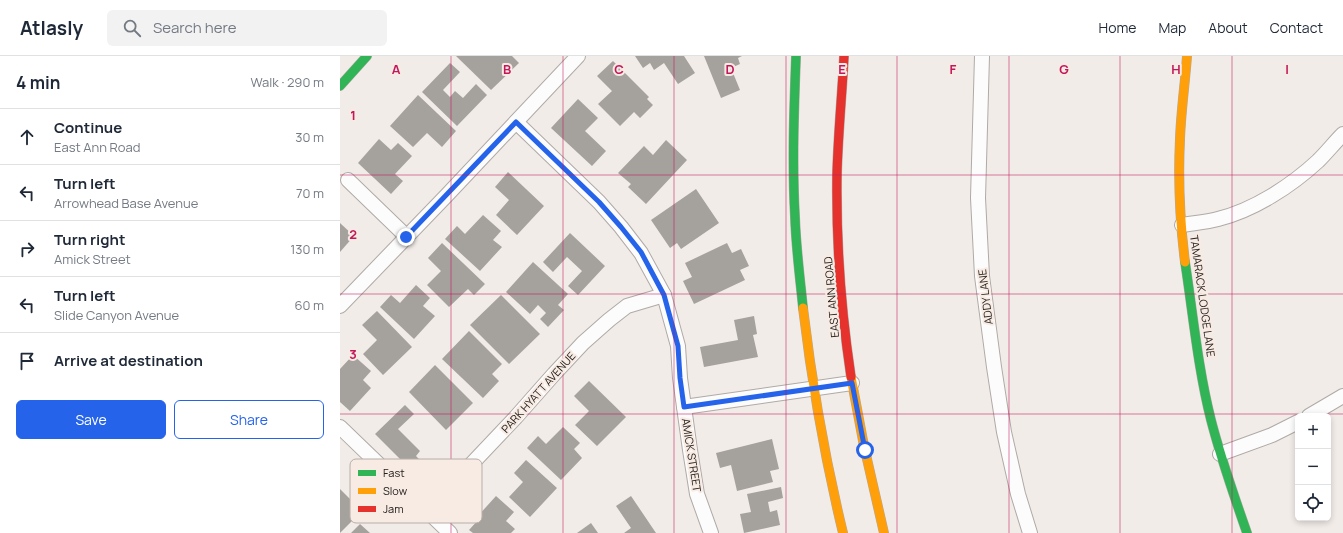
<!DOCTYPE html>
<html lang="en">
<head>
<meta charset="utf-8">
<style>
	:root { --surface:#fff; --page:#f2f2f3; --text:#1f2937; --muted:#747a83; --line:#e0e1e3; --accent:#2563eb }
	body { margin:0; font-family:Manrope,sans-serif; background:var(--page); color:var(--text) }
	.controls { position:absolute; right:12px; bottom:12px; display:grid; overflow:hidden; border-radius:6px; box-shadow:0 2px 6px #0003 }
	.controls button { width:36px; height:36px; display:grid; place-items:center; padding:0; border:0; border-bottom:1px solid var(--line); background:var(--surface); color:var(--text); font:20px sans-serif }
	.stop { position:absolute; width:12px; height:12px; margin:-9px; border:3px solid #2563eb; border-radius:50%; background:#fff }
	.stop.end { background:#2563eb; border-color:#fff; box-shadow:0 1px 4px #0008 }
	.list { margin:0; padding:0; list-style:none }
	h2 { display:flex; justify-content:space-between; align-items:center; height:52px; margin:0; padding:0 16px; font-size:17px }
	h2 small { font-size:13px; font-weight:400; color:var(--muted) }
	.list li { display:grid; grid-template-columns:26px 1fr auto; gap:12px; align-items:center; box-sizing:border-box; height:56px; padding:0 16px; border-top:1px solid var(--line) }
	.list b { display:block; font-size:15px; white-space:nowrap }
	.list p { margin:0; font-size:13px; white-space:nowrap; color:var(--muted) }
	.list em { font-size:13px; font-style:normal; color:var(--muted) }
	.actions { display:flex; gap:8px; padding:12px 16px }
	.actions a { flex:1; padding:9px 0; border:1px solid var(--accent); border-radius:6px; text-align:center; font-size:14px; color:var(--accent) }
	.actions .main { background:var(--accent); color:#fff }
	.icon { flex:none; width:22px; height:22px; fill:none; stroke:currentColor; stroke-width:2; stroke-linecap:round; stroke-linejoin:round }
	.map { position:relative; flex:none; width:1003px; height:477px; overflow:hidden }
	header { display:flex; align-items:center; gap:24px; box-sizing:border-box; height:56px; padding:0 20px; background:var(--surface); border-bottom:1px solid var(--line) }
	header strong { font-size:19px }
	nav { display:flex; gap:22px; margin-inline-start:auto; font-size:14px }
	.search { width:280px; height:36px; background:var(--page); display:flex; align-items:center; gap:10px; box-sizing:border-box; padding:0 14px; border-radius:6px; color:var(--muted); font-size:15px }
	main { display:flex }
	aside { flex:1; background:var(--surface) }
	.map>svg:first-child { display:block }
</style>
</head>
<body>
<header>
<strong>Atlasly</strong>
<div class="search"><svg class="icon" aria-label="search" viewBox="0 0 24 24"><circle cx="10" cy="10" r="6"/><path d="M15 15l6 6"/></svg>Search here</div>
<nav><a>Home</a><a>Map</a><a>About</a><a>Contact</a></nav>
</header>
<main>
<aside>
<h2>4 min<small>Walk · 290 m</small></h2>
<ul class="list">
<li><svg class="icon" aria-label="ahead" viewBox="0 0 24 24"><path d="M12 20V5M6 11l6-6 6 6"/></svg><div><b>Continue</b><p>East Ann Road</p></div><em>30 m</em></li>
<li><svg class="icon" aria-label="left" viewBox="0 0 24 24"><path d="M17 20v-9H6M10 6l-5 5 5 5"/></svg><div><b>Turn left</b><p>Arrowhead Base Avenue</p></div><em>70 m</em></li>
<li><svg class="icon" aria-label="right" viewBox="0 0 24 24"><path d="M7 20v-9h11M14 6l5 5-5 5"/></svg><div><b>Turn right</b><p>Amick Street</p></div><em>130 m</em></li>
<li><svg class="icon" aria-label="left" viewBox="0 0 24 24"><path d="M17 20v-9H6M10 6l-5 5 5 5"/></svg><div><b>Turn left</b><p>Slide Canyon Avenue</p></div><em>60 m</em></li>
<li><svg class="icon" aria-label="arrive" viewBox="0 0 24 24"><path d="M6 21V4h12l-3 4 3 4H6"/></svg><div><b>Arrive at destination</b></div></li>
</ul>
<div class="actions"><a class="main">Save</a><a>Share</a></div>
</aside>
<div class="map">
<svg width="1003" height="477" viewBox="0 0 1003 477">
	<rect width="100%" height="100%" fill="#f2ece8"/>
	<g fill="#a5a19d">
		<path d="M116,0h56l7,7 -28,27z"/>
		<path d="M295,0h49l11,17 -17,11 -14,-21 -10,7 -4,-7 -7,5z"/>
		<path d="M364,0h38l-4,2 2,6 -9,4 9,22 -19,8z"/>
		<path d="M273,5l36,36 -2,2 6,6 -13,13 -6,-6 -14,14 -22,-22 14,-13 -15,-15z"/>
		<path d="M110,7l10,9 -17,18 7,7 5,-6 8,7 13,-14 11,11 -30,31 -35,-34z"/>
		<path d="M78,39l38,36 -14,16 -15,-14 -14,14 -23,-21z"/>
		<path d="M238,43l20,19 -13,13 21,20 -14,15 -41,-38z"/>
		<path d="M39,83l12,11 7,-7 14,13 -17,18 8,7 -12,13 -33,-31z"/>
		<path d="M326,84l21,20 -41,44 -18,-17 3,-3 -13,-11 26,-27 9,9z"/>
		<path d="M168,116l36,34 -27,29 -21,-20 13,-15 -14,-13z"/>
		<path d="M356,133l23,34 -38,26 -4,-6 -7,5 -19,-28z"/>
		<path d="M143,159l18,16 -8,9 9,7 -22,24 -35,-32 12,-13 8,8z"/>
		<path d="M0,167l14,13 -14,16z"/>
		<path d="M230,177l35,33 -27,29 -10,-9 14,-15 -15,-14 -14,15 -10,-10z"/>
		<path d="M102,187l43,41 -11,11 -6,-6 -19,18 -22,-22 14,-14 -13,-13z"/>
		<path d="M387,187l5,10 9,-4 8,17 -9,4 5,10 -51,24 -11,-23 9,-4 -7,-14z"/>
		<path d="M193,206l35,32 -10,11 6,5 -16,17 -8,-8 6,-6 -8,-8 -8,9 -24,-22z"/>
		<path d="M76,229l14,13 -7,8 12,10 -21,23 -34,-32 11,-12 9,8z"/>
		<path d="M161,239l39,39 -31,30 -39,-39z"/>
		<path d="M37,255l35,36 -29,28 -20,-21 14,-14 -15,-15z"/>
		<path d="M414,260l3,18 -4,1 5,22 -54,10 -4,-20 38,-7 -4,-20z"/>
		<path d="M129,275l33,33 -10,10 7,7 -16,17 -41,-39z"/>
		<path d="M13,299l18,16 -8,9 8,8 -21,23 -10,-9v-33z"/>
		<path d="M95,309l38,38 -27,27 -37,-38z"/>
		<path d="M249,325l37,36 -29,29 -22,-21 14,-14 -15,-15z"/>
		<path d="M65,349l9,9 -16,15 22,22 -4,5 5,5 -10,9 -36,-36z"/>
		<path d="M223,371l17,16 -6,6 8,9 -21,22 -34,-32 11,-12 8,8z"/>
		<path d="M432,383l7,30 -9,2 3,11 -36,9 -6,-26 -11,3 -4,-15z"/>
		<path d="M186,404l31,28 -27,29 -21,-20 14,-15 -9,-9z"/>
		<path d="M441,431l2,11 -15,4 2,10 7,-2 3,15 -36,8 -4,-19 11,-2 -4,-18z"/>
		<path d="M0,433l22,22 -22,22z"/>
		<path d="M156,440l18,16 -8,9 9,8 -4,4h-38l-4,-3 10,-11 -2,-2z"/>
		<path d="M291,440l25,37h-32l7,-5 -15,-22z"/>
		<path d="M251,467l7,10h-21z"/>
		<path d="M20,468l10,9h-19z"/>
	</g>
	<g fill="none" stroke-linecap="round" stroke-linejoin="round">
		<defs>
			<g id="street">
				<path d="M642,0l-4,142 4,78 12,91 10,65 14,62 12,39"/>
				<path d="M176,66l83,80 22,25 20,26 23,42 14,51 2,32 10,72 7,44 14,39"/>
				<path d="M8,124l59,57"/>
				<path d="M842,169c12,-2 25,-3 36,-6 36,-9 73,-33 100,-58 9,-9 17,-19 25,-27"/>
				<path d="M0,250l107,-111 131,-139"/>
				<path d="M344,351l168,-24"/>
				<path d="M969,360l34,-20"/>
				<path d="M0,371l110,106"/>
				<path d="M880,398l52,-19 26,-13"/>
				<path d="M87,455l89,-94 38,-43 29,-31 26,-23 18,-14 37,-11"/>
			</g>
			<g id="fast">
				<path d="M456,0c-2,54 -4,108 -1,161 1,31 5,61 8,91"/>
				<path d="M0,30l27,-30"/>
				<path d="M845,206c8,52 13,107 26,158 10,39 23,76 36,113"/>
			</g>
			<g id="slow">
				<path d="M845,206c-5,-40 -7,-83 -5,-123 1,-28 5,-55 7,-83"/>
				<path d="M463,252c9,76 22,151 40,225"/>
				<path d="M511,321l13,69 20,87"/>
			</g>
			<path id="jam" d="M504,0c-2,39 -6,79 -7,118 -1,68 4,136 14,203"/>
		</defs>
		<use href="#street" stroke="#afaaa7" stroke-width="16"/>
		<use href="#fast" stroke="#afaaa7" stroke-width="10"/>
		<use href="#slow" stroke="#afaaa7" stroke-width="10"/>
		<use href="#jam" stroke="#afaaa7" stroke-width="10"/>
		<use href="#street" stroke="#fdfcfc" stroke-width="14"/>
		<use href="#fast" stroke="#30b455" stroke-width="9"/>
		<use href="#slow" stroke="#ff9f0a" stroke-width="9"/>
		<use href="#jam" stroke="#e5322d" stroke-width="9"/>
	</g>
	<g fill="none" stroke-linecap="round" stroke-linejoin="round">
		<path stroke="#2563eb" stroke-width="5" d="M66,181l110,-115 83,80 22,25 20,25 23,43 6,22 8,29 2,32 4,29 168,-24 13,67"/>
	</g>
	<path fill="none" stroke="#c2185b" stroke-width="1" stroke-opacity="0.55" d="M111,0v477M223,0v477M334,0v477M446,0v477M557,0v477M669,0v477M780,0v477M892,0v477M0,119h1003M0,238h1003M0,358h1003"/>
	<g text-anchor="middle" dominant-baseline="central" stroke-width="4" stroke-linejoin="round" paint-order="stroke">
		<g font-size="11" fill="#26211e" stroke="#f7ebe3">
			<text transform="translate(863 240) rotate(82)">TAMARACK LODGE LANE</text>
			<text transform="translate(491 241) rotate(-95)">EAST ANN ROAD</text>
			<text transform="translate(645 241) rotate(-97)">ADDY LANE</text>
			<text transform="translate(198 336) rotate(-48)">PARK HYATT AVENUE</text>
			<text transform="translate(352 399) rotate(81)">AMICK STREET</text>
		</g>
	</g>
	<rect x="10" y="403" width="132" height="64" rx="6" fill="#f7ebe3" stroke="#b8aea8" stroke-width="1"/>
	<rect x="18" y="414" width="18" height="6" fill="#30b455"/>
	<rect x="18" y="432" width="18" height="6" fill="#ff9f0a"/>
	<rect x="18" y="450" width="18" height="6" fill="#e5322d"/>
	<g font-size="11" fill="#26211e">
		<text x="43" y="421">Fast</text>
		<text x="43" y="439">Slow</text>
		<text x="43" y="457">Jam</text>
	</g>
	<g font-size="13" text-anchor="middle" font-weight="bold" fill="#c2185b" stroke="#f7ebe3" stroke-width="4" stroke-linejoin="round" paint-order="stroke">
		<text x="56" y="18">A</text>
		<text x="167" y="18">B</text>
		<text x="279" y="18">C</text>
		<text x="390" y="18">D</text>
		<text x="502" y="18">E</text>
		<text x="613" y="18">F</text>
		<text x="724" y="18">G</text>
		<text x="836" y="18">H</text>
		<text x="947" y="18">I</text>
		<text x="13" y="64">1</text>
		<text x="13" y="183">2</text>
		<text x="13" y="303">3</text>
	</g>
</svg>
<div class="controls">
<button>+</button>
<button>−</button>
<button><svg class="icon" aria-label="locate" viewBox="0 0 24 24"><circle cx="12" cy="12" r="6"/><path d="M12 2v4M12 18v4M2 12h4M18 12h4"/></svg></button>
</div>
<div class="stop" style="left:525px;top:394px"></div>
<div class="stop end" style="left:66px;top:181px"></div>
</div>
</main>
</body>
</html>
